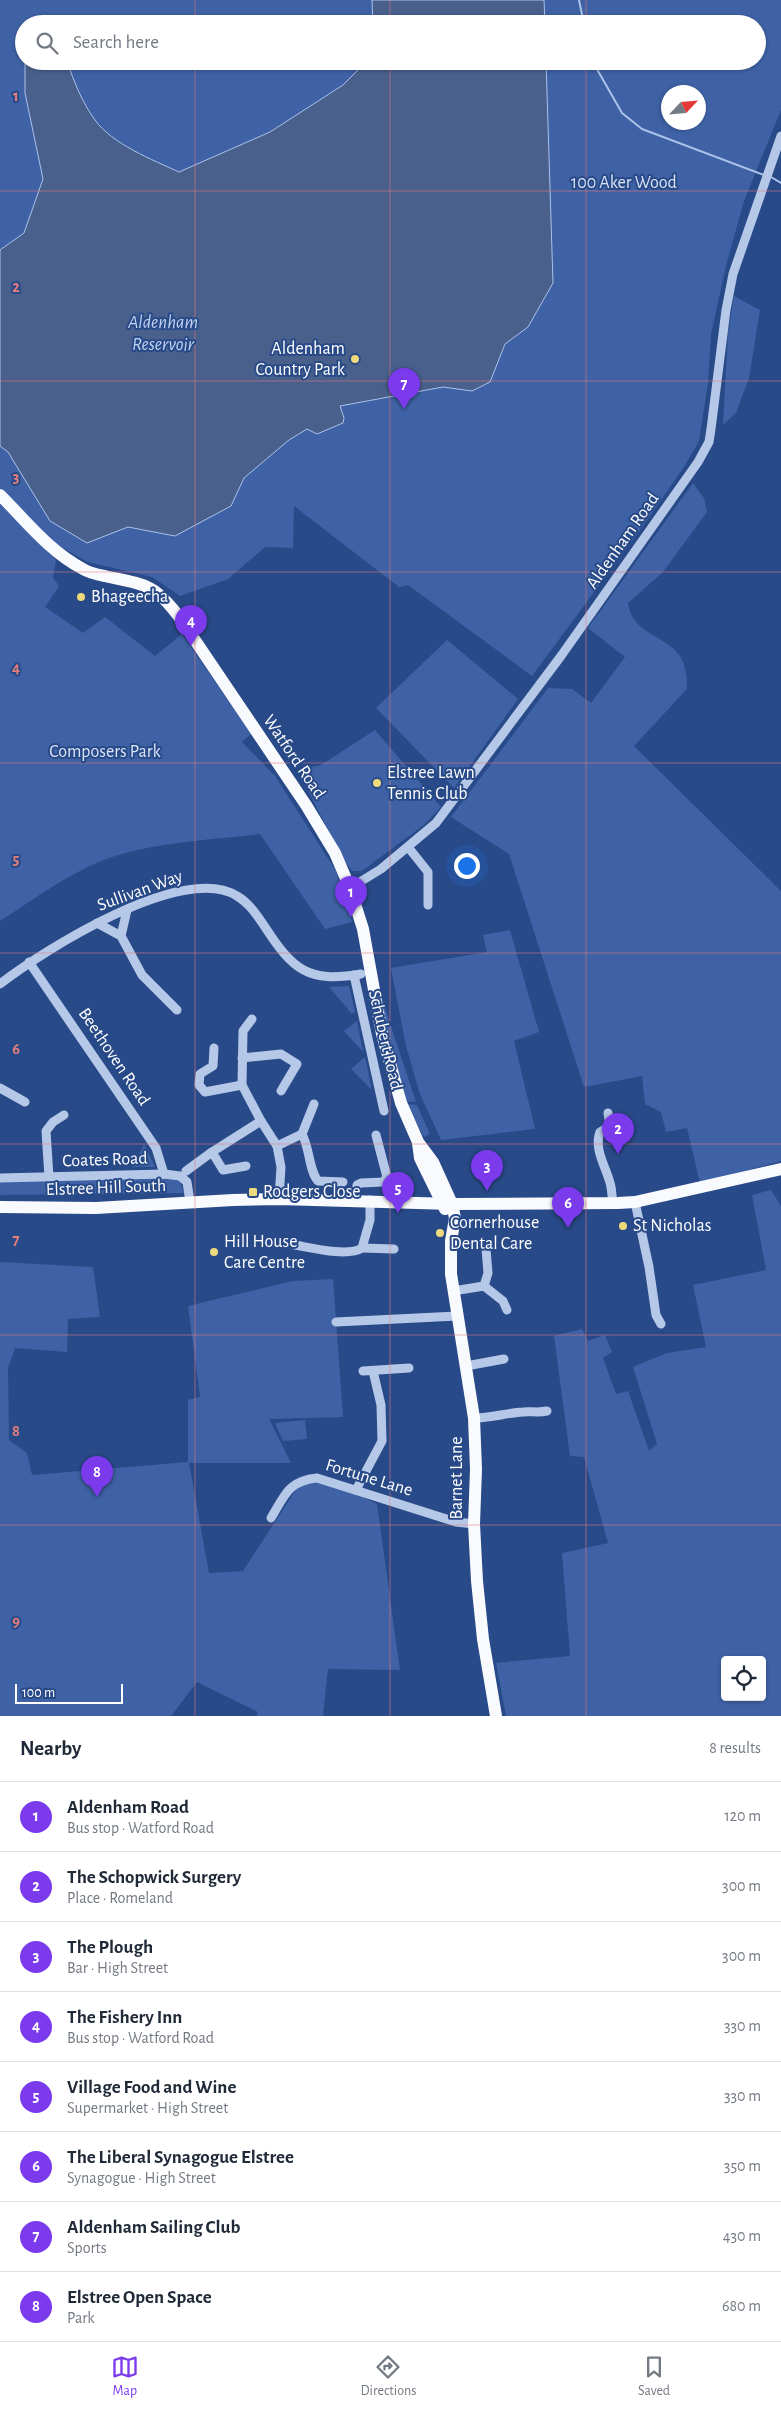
<!DOCTYPE html>
<html lang="en">
<head>
<meta charset="utf-8">
<style>
	:root { --surface:#fff; --page:#f2f2f3; --text:#1f2937; --muted:#747a83; --line:#e0e1e3; --accent:#7c3aed }
	body { margin:0; font-family:"Alegreya Sans",sans-serif; background:var(--page); color:var(--text) }
	.controls { position:absolute; right:15px; bottom:15px; display:grid; overflow:hidden; border-radius:5px; box-shadow:0 1px 4px #0004 }
	.controls button { width:45px; height:45px; display:grid; place-items:center; padding:0; border:0; border-bottom:1px solid var(--line); background:var(--surface); color:var(--text); font:25px sans-serif }
	.compass { position:absolute; left:661px; top:85px; width:45px; height:45px; border-radius:50%; background:var(--surface); box-shadow:0 1px 4px #0004; rotate:64deg }
	.scale { position:absolute; left:15px; bottom:12px; width:108px; box-sizing:border-box; padding-left:5px; border:2px solid #fff; border-top:0; font-size:14px; line-height:18px; white-space:nowrap; color:#fff; -webkit-text-stroke:4px #294a88; paint-order:stroke }
	.you { position:absolute; left:466px; top:865px; width:18px; height:18px; margin:-12px; border:4px solid #fff; border-radius:50%; background:#1a73e8; box-shadow:0 0 0 8px #1a73e833 }
	.badge { display:grid; place-items:center; width:32px; height:32px; border-radius:50%; background:var(--accent); color:#fff; font-size:16px; font-weight:700 }
	.pin { position:absolute; translate:-50% -41px; filter:drop-shadow(0 1px 2px #0008) }
	.pin::after { content:''; position:absolute; top:26px; width:18px; height:15px; background:inherit; clip-path:polygon(0 0,100% 0,50% 100%) }
	.list { margin:0; padding:0; list-style:none }
	h2 { display:flex; justify-content:space-between; align-items:center; height:65px; margin:0; padding:0 20px; font-size:21px }
	h2 small { font-size:16px; font-weight:400; color:var(--muted) }
	.list li { display:grid; grid-template-columns:32px 1fr auto; gap:15px; align-items:center; box-sizing:border-box; height:70px; padding:0 20px; border-top:1px solid var(--line) }
	.list b { display:block; font-size:19px; white-space:nowrap }
	.list p { margin:0; font-size:16px; white-space:nowrap; color:var(--muted) }
	.list em { font-size:16px; font-style:normal; color:var(--muted) }
	.icon { flex:none; width:28px; height:28px; fill:none; stroke:currentColor; stroke-width:2; stroke-linecap:round; stroke-linejoin:round }
	.map { position:relative; flex:none; width:781px; height:1716px; overflow:hidden }
	.search { position:absolute; background:var(--surface); box-shadow:0 1px 4px #0004; left:15px; right:15px; top:15px; height:55px; display:flex; align-items:center; gap:12px; box-sizing:border-box; padding:0 18px; border-radius:28px; color:var(--muted); font-size:19px }
	.sheet { height:625px; background:var(--surface) }
	nav { display:flex; justify-content:space-around; align-items:center; box-sizing:border-box; height:70px; border-top:1px solid var(--line); background:var(--surface); font-size:14px; color:var(--muted) }
	nav a { display:grid; justify-items:center; gap:2px }
	nav .on { color:var(--accent) }
	.map>svg:first-child { display:block }
</style>
</head>
<body>
<div class="map">
<svg width="781" height="1716" viewBox="0 0 781 1716">
	<rect width="100%" height="100%" fill="#294a88"/>
	<g fill="#3e62a5" fill-rule="evenodd">
		<path d="M0,0h781v110l-37,91 -18,65 -15,68 -3,49 -9,58 -15,26 -41,59 -111,150 -124,-91 -9,2 -105,-81 -1,42 -28,-1 -37,32 -48,17 -28,-19 -64,-15 -31,-17 -57,-57zM24,24h733v37h-733zM668,92h30v30h-30z"/>
		<path d="M734,296l26,14 -11,68 -13,35 -13,12 5,-91z"/>
		<path d="M693,483l11,15 3,14 -44,60 -35,31c3,30 38,33 51,52 7,10 8,22 8,34l-53,57 147,145v270l-81,22 -13,-55 -21,4 -5,-20 -16,-8 -3,-28 -58,11 -75,-233 -58,-37 97,-129 24,1 19,14 34,-46 -37,-29z"/>
		<path d="M0,504l56,56 -3,18 6,8 -14,21 38,26 22,-16 50,39 27,-22 69,100 -9,8 33,34 61,95 16,51 -27,7 -65,-95c-50,6 -103,8 -151,24 -39,14 -74,41 -109,63z"/>
		<path d="M447,640l71,59 -64,89 -78,-80z"/>
		<path d="M375,730l66,77 -16,17 -63,47h-10l-9,-12 -45,-88 23,-6z"/>
		<path d="M510,930l29,102 -25,9 21,88 -94,11 -21,-46 -14,-48 -15,-78 96,-16 -4,-17z"/>
		<path d="M349,986l6,26 -3,2 -23,-27z"/>
		<path d="M383,1002l33,100 -12,-1 -20,-79z"/>
		<path d="M357,1021l6,31 -19,-21z"/>
		<path d="M365,1057l7,33 -21,-21z"/>
		<path d="M406,1104l11,1 13,29 -6,3 -11,-17z"/>
		<path d="M144,1144l11,23h-22z"/>
		<path d="M170,1177l9,2 5,14 -184,2v-16z"/>
		<path d="M771,1190l10,16v510h-275l-10,-53 74,-7 -8,-103 46,-10 -24,-86 -14,-1 -16,-120 28,-7 6,12 17,-6 7,17 -9,6 13,36 12,-3 21,60 8,-7 -24,-77 34,-14 39,-6 -13,-62 73,-15 -14,-75zM725,1660h37v37h-37z"/>
		<path d="M0,1262l93,5 7,50 -32,2 -1,33 -52,-4 -7,20 1,72 18,13 5,22 156,-13v-62l12,-3 -12,-91 105,-25 40,-2 10,138 -74,2 22,44h-102l20,110 34,-2 54,-83c24,-16 57,6 80,16l23,166 -72,-1 -5,47h-66l1,-4 -61,-30 -26,34h-171z"/>
		<path d="M305,1420l2,19 -24,2 -8,-18z"/>
	</g>
	<g fill="#49608c" stroke="#abc2e9">
		<path d="M372,0h172l1,24h-172z"/>
		<path d="M25,61h42c7,21 15,41 28,59 17,24 58,40 84,52l91,-40 73,-47 24,-24h179l7,222 -25,44 -23,17 -15,38 -18,9 -29,-4 -103,19 4,12 -1,5 -26,11 -10,-5 -18,11 -45,38 -13,28 -56,30 -47,-9 -41,16 -37,-22 -42,-69 -8,-6v-196l24,-17 19,-54 -18,-86z"/>
	</g>
	<g fill="none" stroke-linecap="round" stroke-linejoin="round">
		<g stroke="#abc2e9" stroke-width="2">
			<path d="M579,0l5,24"/>
			<path d="M595,61l3,10 24,42 20,16 122,46"/>
			<path d="M771,177l10,6"/>
		</g>
		<g stroke="#b6c8e8" stroke-width="9">
			<path d="M408,847l20,25v33"/>
			<path d="M350,888l31,-19 55,-46 125,-167 137,-194 11,-20 2,-13 15,-119 7,-36 48,-138"/>
			<path d="M97,923l24,13 21,39 35,35"/>
			<path d="M121,936l6,-26"/>
			<path d="M29,962l127,186 8,26"/>
			<path d="M354,975l30,136"/>
			<path d="M0,984c44,-34 183,-122 237,-88 12,7 20,19 28,31 28,43 43,56 96,47"/>
			<path d="M252,1019l-9,12 -1,54 19,36 16,25 4,21 -2,32"/>
			<path d="M214,1048l-1,18 -13,8 -1,11 6,7 37,-7"/>
			<path d="M242,1058l39,-4 16,10 -16,27"/>
			<path d="M0,1088l25,14"/>
			<path d="M608,1113l2,13 -10,6c-7,18 8,38 11,55 1,5 1,11 2,16"/>
			<path d="M302,1134c8,15 7,37 16,47l25,1"/>
			<path d="M277,1146l25,-12 12,-30"/>
			<path d="M212,1152l11,18 23,-4"/>
			<path d="M186,1171l26,-19 49,-31"/>
			<path d="M49,1177l-3,-46 7,-9 11,-7"/>
			<path d="M0,1178l164,-4 16,2 7,6 3,20"/>
			<path d="M355,1200l2,-15 4,-2 22,-1 4,-5 -11,-42"/>
			<path d="M635,1202l14,65 7,48 5,9"/>
			<path d="M295,1245c17,3 53,12 67,3l8,-28v-20"/>
			<path d="M362,1248l32,1"/>
			<path d="M484,1286l4,-13 -2,-24"/>
			<path d="M453,1291l31,-5 19,15 4,9"/>
			<path d="M336,1322l121,-6"/>
			<path d="M466,1366l38,-7"/>
			<path d="M363,1371l46,-3"/>
			<path d="M474,1418c17,0 32,-5 49,-6 8,-1 15,1 24,-1"/>
			<path d="M356,1490l26,-49 -1,-36 -8,-34"/>
			<path d="M271,1518c14,-23 17,-37 46,-40l139,44 18,2"/>
		</g>
		<g stroke="#f9fafe" stroke-width="12">
			<path d="M0,495c26,26 50,57 83,74 8,5 17,6 26,8 39,8 46,8 71,41l126,187 29,48 15,35 13,41 19,105 19,69 17,39 15,20 19,42 3,14 -4,23v33l23,144 2,51 -2,55 3,57 6,58 13,77"/>
			<path d="M418,1143l2,15 25,51"/>
			<path d="M0,1207l96,1 137,-8 46,-1 173,5 166,-1 17,-1 146,-33"/>
		</g>
	</g>
	<path fill="none" stroke="#e67e7e" stroke-width="1" stroke-opacity="0.55" d="M195,0v24M390,0v24M586,0v24M195,61v1655M390,61v1655M586,61v1655M0,191h781M0,381h781M0,572h781M0,763h781M0,953h781M0,1144h781M0,1335h781M0,1525h781"/>
	<g fill="#efd97d" stroke="#294a88" stroke-width="2">
		<circle cx="355" cy="359" r="5"/>
		<circle cx="81" cy="597" r="5"/>
		<circle cx="377" cy="783" r="5"/>
		<rect x="248" y="1187" width="10" height="10" rx="2.5"/>
		<circle cx="623" cy="1226" r="5"/>
		<circle cx="440" cy="1233" r="5"/>
		<circle cx="214" cy="1252" r="5"/>
	</g>
	<g text-anchor="middle" dominant-baseline="central" stroke-width="4" stroke-linejoin="round" paint-order="stroke">
		<g font-size="18" fill="#dae4f7" stroke="#294a88">
			<text x="624" y="183">100 Aker Wood</text>
			<text x="105" y="752">Composers Park</text>
		</g>
		<g font-size="18" fill="#fff" stroke="#294a88" text-anchor="start">
			<text x="345" y="349" text-anchor="end">Aldenham<tspan x="345" dy="21">Country Park</tspan></text>
			<text x="91" y="597">Bhageecha</text>
			<text x="387" y="773">Elstree Lawn<tspan x="387" dy="21">Tennis Club</tspan></text>
			<text x="263" y="1192">Rodgers Close</text>
			<text x="450" y="1223">Cornerhouse<tspan x="450" dy="21">Dental Care</tspan></text>
			<text x="633" y="1226">St Nicholas</text>
			<text x="224" y="1242">Hill House<tspan x="224" dy="21">Care Centre</tspan></text>
		</g>
		<g font-size="18" fill="#fff" stroke="#294a88">
			<text transform="translate(623 541) rotate(-55)">Aldenham Road</text>
			<text transform="translate(294 757) rotate(56)">Watford Road</text>
			<text transform="translate(140 891) rotate(-20)">Sullivan Way</text>
			<text transform="translate(385 1040) rotate(77)">Schubert Road</text>
			<text transform="translate(114 1057) rotate(56)">Beethoven Road</text>
			<text transform="translate(105 1160) rotate(-2)">Coates Road</text>
			<text transform="translate(106 1188) rotate(-2)">Elstree Hill South</text>
			<text transform="translate(369 1478) rotate(17)">Fortune Lane</text>
			<text transform="translate(457 1478) rotate(-90)">Barnet Lane</text>
		</g>
		<g font-size="19" font-style="italic" fill="#c2d3f0" stroke="#294a88">
			<text x="163" y="322">Aldenham<tspan x="163" dy="22">Reservoir</tspan></text>
		</g>
	</g>
	<g font-size="16" text-anchor="middle" font-weight="bold" fill="#e67e7e" stroke="#294a88" stroke-width="4" stroke-linejoin="round" paint-order="stroke">
		<text x="16" y="101">1</text>
		<text x="16" y="292">2</text>
		<text x="16" y="482">3</text>
		<text x="16" y="673">4</text>
		<text x="16" y="864">5</text>
		<text x="16" y="1054">6</text>
		<text x="16" y="1245">7</text>
		<text x="16" y="1436">8</text>
		<text x="16" y="1626">9</text>
	</g>
</svg>
<div class="controls">
<button><svg class="icon" aria-label="locate" viewBox="0 0 24 24"><circle cx="12" cy="12" r="6"/><path d="M12 2v4M12 18v4M2 12h4M18 12h4"/></svg></button>
</div>
<svg class="compass" viewBox="-18 -18 36 36"><path d="M0-13l5 13h-10z" fill="#e53935"/><path d="M0 13l5-13h-10z" fill="#747a83"/></svg>
<div class="scale">100 m</div>
<div class="you"></div>
<div class="pin badge" style="left:351px;top:917px">1</div>
<div class="pin badge" style="left:618px;top:1154px">2</div>
<div class="pin badge" style="left:487px;top:1191px">3</div>
<div class="pin badge" style="left:191px;top:646px">4</div>
<div class="pin badge" style="left:398px;top:1213px">5</div>
<div class="pin badge" style="left:568px;top:1228px">6</div>
<div class="pin badge" style="left:404px;top:409px">7</div>
<div class="pin badge" style="left:97px;top:1497px">8</div>
<div class="search"><svg class="icon" aria-label="search" viewBox="0 0 24 24"><circle cx="10" cy="10" r="6"/><path d="M15 15l6 6"/></svg>Search here</div>
</div>
<section class="sheet">
<h2>Nearby<small>8 results</small></h2>
<ul class="list">
<li><span class="badge">1</span><div><b>Aldenham Road</b><p>Bus stop · Watford Road</p></div><em>120 m</em></li>
<li><span class="badge">2</span><div><b>The Schopwick Surgery</b><p>Place · Romeland</p></div><em>300 m</em></li>
<li><span class="badge">3</span><div><b>The Plough</b><p>Bar · High Street</p></div><em>300 m</em></li>
<li><span class="badge">4</span><div><b>The Fishery Inn</b><p>Bus stop · Watford Road</p></div><em>330 m</em></li>
<li><span class="badge">5</span><div><b>Village Food and Wine</b><p>Supermarket · High Street</p></div><em>330 m</em></li>
<li><span class="badge">6</span><div><b>The Liberal Synagogue Elstree</b><p>Synagogue · High Street</p></div><em>350 m</em></li>
<li><span class="badge">7</span><div><b>Aldenham Sailing Club</b><p>Sports</p></div><em>430 m</em></li>
<li><span class="badge">8</span><div><b>Elstree Open Space</b><p>Park</p></div><em>680 m</em></li>
</ul>
</section>
<nav>
<a class="on"><svg class="icon" aria-label="map" viewBox="0 0 24 24"><path d="M3 6l6-2 6 2 6-2v14l-6 2-6-2-6 2zM9 4v14M15 6v14"/></svg>Map</a>
<a><svg class="icon" aria-label="directions" viewBox="0 0 24 24"><path d="M12 3l9 9-9 9-9-9zM9 14v-3h6M13 9l2 2-2 2"/></svg>Directions</a>
<a><svg class="icon" aria-label="saved" viewBox="0 0 24 24"><path d="M7 4h10v16l-5-4-5 4z"/></svg>Saved</a>
</nav>
</body>
</html>
